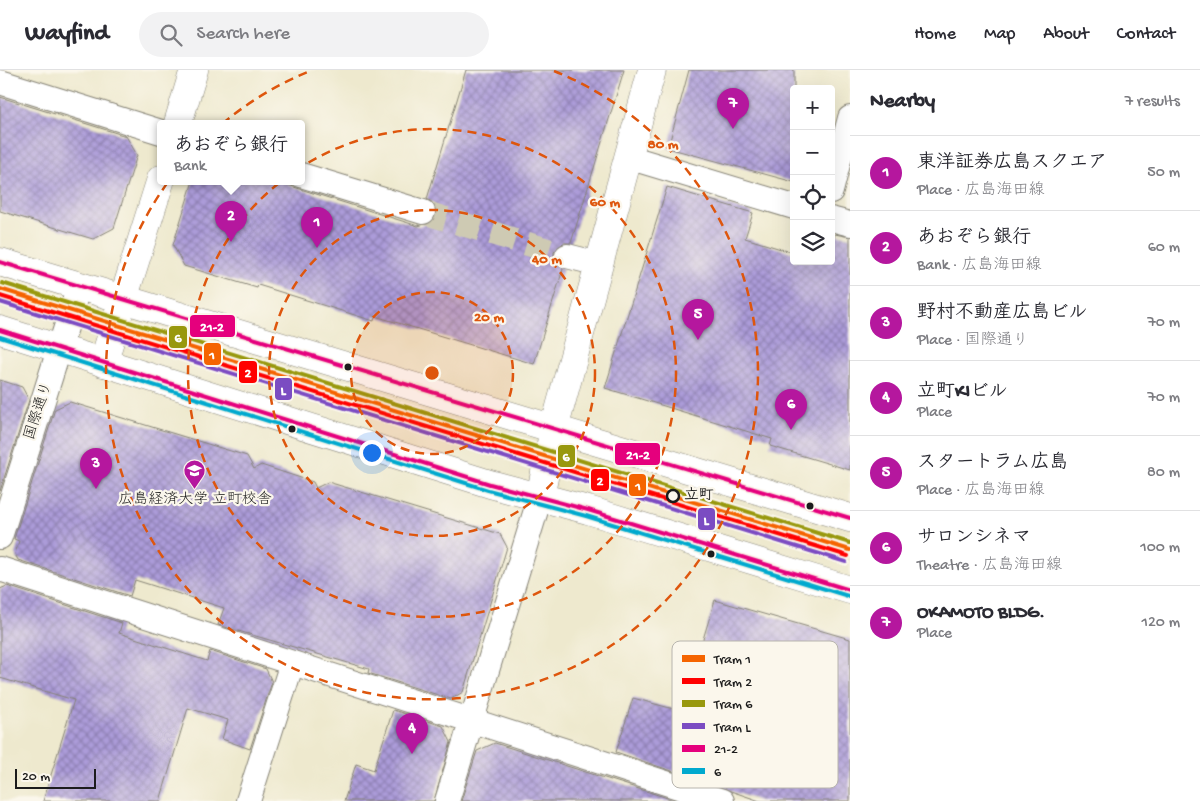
<!DOCTYPE html>
<html lang="en">
<head>
<meta charset="utf-8">
<style>
	:root { --surface:#fff; --page:#f2f2f3; --text:#2b2b33; --muted:#7c7c81; --line:#e1e1e2; --accent:#b5179e }
	body { margin:0; font-family:"Gochi Hand","Klee One",sans-serif; background:var(--page); color:var(--text) }
	.controls { position:absolute; right:15px; top:15px; display:grid; overflow:hidden; border-radius:5px; box-shadow:0 5px 20px #0002 }
	.controls button { width:45px; height:45px; display:grid; place-items:center; padding:0; border:0; border-bottom:1px solid var(--line); background:var(--surface); color:var(--text); font:25px sans-serif }
	.scale { position:absolute; left:15px; bottom:12px; width:81px; box-sizing:border-box; padding-left:5px; border:2px solid #1c1c1c; border-top:0; font-size:14px; line-height:18px; white-space:nowrap; color:#1c1c1c; -webkit-text-stroke:4px #fbf7ec; paint-order:stroke }
	.you { position:absolute; left:371px; top:382px; width:18px; height:18px; margin:-12px; border:4px solid #fff; border-radius:50%; background:#1a73e8; box-shadow:0 0 0 8px #1a73e833 }
	.badge { display:grid; place-items:center; width:32px; height:32px; border-radius:50%; background:var(--accent); color:#fff; font-size:16px; font-weight:700 }
	.pin { position:absolute; translate:-50% -41px; filter:drop-shadow(0 1px 2px #0008) }
	.pin::after { content:''; position:absolute; top:26px; width:18px; height:15px; background:inherit; clip-path:polygon(0 0,100% 0,50% 100%) }
	.popup { position:absolute; left:157px; top:50px; width:148px; height:65px; box-sizing:border-box; display:grid; place-content:center; border-radius:5px; background:var(--surface); filter:drop-shadow(0 1px 4px #0005); font-size:16px; white-space:nowrap; color:var(--muted) }
	.popup b { font-size:19px; color:var(--text) }
	.popup::after { content:''; position:absolute; left:50%; top:100%; margin-left:-10px; border:10px solid transparent; border-top-color:var(--surface) }
	.list { margin:0; padding:0; list-style:none }
	h2 { display:flex; justify-content:space-between; align-items:center; height:65px; margin:0; padding:0 20px; font-size:21px }
	h2 small { font-size:16px; font-weight:400; color:var(--muted) }
	.list li { display:grid; grid-template-columns:32px 1fr auto; gap:15px; align-items:center; box-sizing:border-box; height:75px; padding:0 20px; border-top:1px solid var(--line) }
	.list b { display:block; font-size:19px; white-space:nowrap }
	.list p { margin:0; font-size:16px; white-space:nowrap; color:var(--muted) }
	.list em { font-size:16px; font-style:normal; color:var(--muted) }
	.icon { flex:none; width:28px; height:28px; fill:none; stroke:currentColor; stroke-width:2; stroke-linecap:round; stroke-linejoin:round }
	.map { position:relative; flex:none; width:850px; height:731px; overflow:hidden }
	header { display:flex; align-items:center; gap:30px; box-sizing:border-box; height:70px; padding:0 25px; background:var(--surface); border-bottom:1px solid var(--line) }
	header strong { font-size:24px }
	nav { display:flex; gap:28px; margin-inline-start:auto; font-size:18px }
	.search { width:350px; height:45px; background:var(--page); display:flex; align-items:center; gap:12px; box-sizing:border-box; padding:0 18px; border-radius:28px; color:var(--muted); font-size:19px }
	main { display:flex }
	aside { flex:1; background:var(--surface) }
	.map>svg:first-child { display:block }
</style>
</head>
<body>
<header>
<strong>Wayfind</strong>
<div class="search"><svg class="icon" aria-label="search" viewBox="0 0 24 24"><circle cx="10" cy="10" r="6"/><path d="M15 15l6 6"/></svg>Search here</div>
<nav><a>Home</a><a>Map</a><a>About</a><a>Contact</a></nav>
</header>
<main>
<div class="map">
<svg width="850" height="731" viewBox="0 0 850 731">
	<defs>
		<pattern id="building-cross-hatch" width="8" height="8" patternUnits="userSpaceOnUse" patternTransform="scale(1.25)"><rect width="8" height="8" fill="#ac9bd9"/><path d="M0 0l8 8M0 8l8-8" fill="none" stroke="#8b7eaf"/></pattern>
	</defs>
	<rect width="100%" height="100%" fill="#fbf7ec"/>
	<filter id="ink" filterUnits="userSpaceOnUse"><feTurbulence type="fractalNoise" baseFrequency=".02" numOctaves="2"/><feDisplacementMap in="SourceGraphic" scale="10" xChannelSelector="R" yChannelSelector="G"/><feConvolveMatrix kernelMatrix="1 2 1 2 8 2 1 2 1" color-interpolation-filters="sRGB"/></filter>
	<filter id="wash" filterUnits="userSpaceOnUse"><feTurbulence type="fractalNoise" baseFrequency=".0096" numOctaves="4" result="noise"/><feDisplacementMap in="SourceGraphic" scale="20" xChannelSelector="R" yChannelSelector="G"/><feGaussianBlur stdDeviation="1.12" result="paint"/><feColorMatrix in="noise" values="0 0 0 0 0 0 0 0 0 0 0 0 0 0 0 0 0 1.4 0 .05"/><feComposite in="paint" operator="in"/></filter>
	<g filter="url(#wash)">
		<rect width="100%" height="100%" fill="#eee9ce"/>
		<g id="blocks">
			<g fill="url(#building-cross-hatch)">
				<path d="M466,0h158l-53,173h-8l-9,9v8l9,9 -29,95 -159,-48 -1,5 -116,-36 -1,3 -73,-22 -11,-21 20,-64h96l-1,4 9,3 121,38 14,-4 4,-6v-7l-3,-6 -6,-4z"/>
				<path d="M689,0h105v112l-126,-34z"/>
				<path d="M0,27l126,39 11,19 -23,73 -21,11 -93,-28z"/>
				<path d="M667,117l86,26 -8,25 49,15v8h37v-15l4,-12 15,3v233l-80,-24 2,-7 -167,-51z"/>
				<path d="M0,310l22,7 7,13 -29,91z"/>
				<path d="M70,332l177,54 7,13 7,-4 52,17 3,6 12,-6 172,52 7,13 -44,145 -12,7 -83,-26 1,-4 -151,-44 6,-17 -89,-28 -5,16 -112,-36 -3,-6 4,-13 -5,-2 41,-130z"/>
				<path d="M7,516l115,37 -3,10 88,28 3,-10 56,18 6,13 -22,67 -28,-10 6,-19 -40,-12 -28,93h-117l31,-101 -74,-22v-89z"/>
				<path d="M715,530l135,39v162h-90l-144,-49 17,-54 48,13z"/>
				<path d="M393,640l50,16 8,16 -17,59h-90l12,-37 18,6z"/>
				<path d="M495,673l59,19 123,39h-216l16,-50z"/>
			</g>
		</g>
	</g>
	<g filter="url(#ink)">
		<use href="#blocks" fill-opacity="0" stroke="#858275" stroke-width="1"/>
		<g fill="none" stroke-linecap="round" stroke-linejoin="round">
			<path stroke="#cecab3" stroke-width="24" stroke-dasharray="24 12" stroke-linecap="butt" d="M423,142l144,44"/>
			<defs>
				<g id="street">
					<path d="M0,12l161,50"/>
					<path d="M628,87l166,50"/>
					<path d="M301,105l122,37"/>
					<path d="M831,121l19,-73"/>
					<path d="M831,149l19,5"/>
					<path d="M567,186l32,8"/>
					<path d="M0,467l79,-251"/>
					<path d="M0,499l722,232"/>
					<path d="M248,731l44,-138"/>
					<path d="M447,731l93,-304"/>
				</g>
				<g id="secondary">
					<path d="M178,53l16,-53"/>
					<path d="M0,192l850,256"/>
					<path d="M0,260l490,154 98,26 262,80"/>
					<path d="M103,293l58,-184"/>
					<path d="M540,427l14,-68 98,-359"/>
				</g>
			</defs>
			<use href="#street" stroke="#858275" stroke-width="26"/>
			<use href="#secondary" stroke="#858275" stroke-width="29"/>
			<use href="#street" stroke="#fff" stroke-width="24"/>
			<use href="#secondary" stroke="#fff" stroke-width="28"/>
			<defs>
				<g id="bus-1">
					<path d="M0,192l850,256"/>
					<path d="M0,260l490,154 98,26 262,80"/>
				</g>
				<path id="bus-2" d="M0,267l488,153 98,26 262,80"/>
			</defs>
			<use href="#bus-1" stroke="#fbf7ec" stroke-width="8"/>
			<use href="#bus-2" stroke="#fbf7ec" stroke-width="8"/>
			<use href="#bus-1" stroke="#e5007d" stroke-width="4"/>
			<use href="#bus-2" stroke="#00a9ce" stroke-width="4"/>
			<defs>
				<path id="tram-1" d="M0,219l850,261"/>
				<path id="tram-2" d="M0,226l848,260"/>
				<path id="tram-3" d="M2,213l848,260"/>
				<path id="tram-4" d="M0,232l846,260"/>
			</defs>
			<use href="#tram-1" stroke="#fbf7ec" stroke-width="8"/>
			<use href="#tram-2" stroke="#fbf7ec" stroke-width="8"/>
			<use href="#tram-3" stroke="#fbf7ec" stroke-width="8"/>
			<use href="#tram-4" stroke="#fbf7ec" stroke-width="8"/>
			<use href="#tram-1" stroke="#f56400" stroke-width="4"/>
			<use href="#tram-2" stroke="#f00" stroke-width="4"/>
			<use href="#tram-3" stroke="#98980d" stroke-width="4"/>
			<use href="#tram-4" stroke="#7b4cc2" stroke-width="4"/>
		</g>
	</g>
	<circle cx="432" cy="303" r="81" fill="#de560d" fill-opacity=".12"/>
	<g fill="none" stroke="#de560d" stroke-width="2.5" stroke-dasharray="9 6">
		<circle cx="432" cy="303" r="81"/>
		<circle cx="432" cy="303" r="163"/>
		<circle cx="432" cy="303" r="244"/>
		<path d="M554 1A326 326 0 1 1 310 1"/>
	</g>
	<defs>
		<symbol id="university-pin" viewBox="-11 -11 22 30"><path d="M0 17L-7.5 6A9.5 9.5 0 1 1 7.5 6Z" fill="#b5179e" stroke="#fbf7ec"/><path d="M0-5L7-2L0 1L-7-2ZM-4 1L0 2.5L4 1V4Q0 6-4 4Z" fill="#fff"/></symbol>
	</defs>
	<g fill-rule="evenodd">
		<use href="#university-pin" x="182" y="388" width="25" height="34"/>
	</g>
	<g fill="#1c1c1c" stroke="#fbf7ec" stroke-width="2">
		<circle cx="348" cy="297" r="4.5"/>
		<circle cx="292" cy="359" r="4.5"/>
		<circle cx="810" cy="436" r="4.5"/>
		<circle cx="711" cy="484" r="4.5"/>
	</g>
	<circle fill="#fbf7ec" stroke="#1c1c1c" stroke-width="2.5" cx="673" cy="426" r="6"/>
	<g text-anchor="middle" dominant-baseline="central" stroke-width="4.5" stroke-linejoin="round" paint-order="stroke">
		<g font-size="15" fill="#1c1c1c" stroke="#fbf7ec">
			<text transform="translate(39 341) rotate(-72)">国際通り</text>
		</g>
		<g font-size="15" font-weight="bold" fill="#1c1c1c" stroke="#fbf7ec" text-anchor="start">
			<text x="684" y="426">立町</text>
		</g>
		<g font-size="15" fill="#1c1c1c" stroke="#fbf7ec">
			<text x="195" y="430">広島経済大学 立町校舎</text>
		</g>
	</g>
	<rect x="672" y="571" width="166" height="147" rx="8" fill="#fbf7ec" stroke="#b8b5ae" stroke-width="1"/>
	<rect x="682" y="585" width="23" height="7" fill="#f56400"/>
	<rect x="682" y="608" width="23" height="6" fill="#f00"/>
	<rect x="682" y="630" width="23" height="7" fill="#98980d"/>
	<rect x="682" y="653" width="23" height="6" fill="#7b4cc2"/>
	<rect x="682" y="675" width="23" height="7" fill="#e5007d"/>
	<rect x="682" y="698" width="23" height="6" fill="#00a9ce"/>
	<g font-size="14" fill="#1c1c1c">
		<text x="714" y="593">Tram 1</text>
		<text x="714" y="616">Tram 2</text>
		<text x="714" y="638">Tram 6</text>
		<text x="714" y="661">Tram L</text>
		<text x="714" y="683">21-2</text>
		<text x="714" y="706">6</text>
	</g>
	<circle cx="432" cy="303" r="8" fill="#de560d" stroke="#fbf7ec" stroke-width="2.5"/>
	<g font-size="15" text-anchor="middle" font-weight="bold" fill="#de560d" stroke="#fbf7ec" stroke-width="4.5" stroke-linejoin="round" paint-order="stroke">
		<text x="663" y="78">80 m</text>
		<text x="605" y="136">60 m</text>
		<text x="547" y="193">40 m</text>
		<text x="489" y="251">20 m</text>
	</g>
	<g stroke="#fbf7ec" stroke-width="2">
		<rect x="189" y="244" width="47" height="24" rx="5" fill="#e5007d"/>
		<rect x="168" y="255" width="20" height="24" rx="5" fill="#98980d"/>
		<rect x="203" y="272" width="19" height="24" rx="5" fill="#f56400"/>
		<rect x="238" y="290" width="20" height="24" rx="5" fill="#f00"/>
		<rect x="274" y="307" width="19" height="24" rx="5" fill="#7b4cc2"/>
		<rect x="614" y="372" width="47" height="24" rx="5" fill="#e5007d"/>
		<rect x="557" y="374" width="19" height="24" rx="5" fill="#98980d"/>
		<rect x="590" y="398" width="20" height="24" rx="5" fill="#f00"/>
		<rect x="628" y="403" width="19" height="24" rx="5" fill="#f56400"/>
		<rect x="697" y="437" width="19" height="24" rx="5" fill="#7b4cc2"/>
	</g>
	<g font-size="14" text-anchor="middle" font-weight="bold" fill="#fff">
		<text x="212" y="261">21-2</text>
		<text x="178" y="272">6</text>
		<text x="212" y="289">1</text>
		<text x="248" y="307">2</text>
		<text x="283" y="324">L</text>
		<text x="638" y="389">21-2</text>
		<text x="566" y="391">6</text>
		<text x="600" y="415">2</text>
		<text x="638" y="420">1</text>
		<text x="706" y="454">L</text>
	</g>
</svg>
<div class="controls">
<button>+</button>
<button>−</button>
<button><svg class="icon" aria-label="locate" viewBox="0 0 24 24"><circle cx="12" cy="12" r="6"/><path d="M12 2v4M12 18v4M2 12h4M18 12h4"/></svg></button>
<button><svg class="icon" aria-label="layers" viewBox="0 0 24 24"><path d="M12 4l9 5-9 5-9-5zM3 14l9 5 9-5"/></svg></button>
</div>
<div class="scale">20 m</div>
<div class="you"></div>
<div class="pin badge" style="left:317px;top:178px">1</div>
<div class="pin badge" style="left:231px;top:172px">2</div>
<div class="popup"><b>あおぞら銀行</b>Bank</div>
<div class="pin badge" style="left:96px;top:419px">3</div>
<div class="pin badge" style="left:412px;top:684px">4</div>
<div class="pin badge" style="left:698px;top:270px">5</div>
<div class="pin badge" style="left:791px;top:360px">6</div>
<div class="pin badge" style="left:733px;top:59px">7</div>
</div>
<aside>
<h2>Nearby<small>7 results</small></h2>
<ul class="list">
<li><span class="badge">1</span><div><b>東洋証券広島スクエア</b><p>Place · 広島海田線</p></div><em>50 m</em></li>
<li><span class="badge">2</span><div><b>あおぞら銀行</b><p>Bank · 広島海田線</p></div><em>60 m</em></li>
<li><span class="badge">3</span><div><b>野村不動産広島ビル</b><p>Place · 国際通り</p></div><em>70 m</em></li>
<li><span class="badge">4</span><div><b>立町KIビル</b><p>Place</p></div><em>70 m</em></li>
<li><span class="badge">5</span><div><b>スタートラム広島</b><p>Place · 広島海田線</p></div><em>80 m</em></li>
<li><span class="badge">6</span><div><b>サロンシネマ</b><p>Theatre · 広島海田線</p></div><em>100 m</em></li>
<li><span class="badge">7</span><div><b>OKAMOTO BLDG.</b><p>Place</p></div><em>120 m</em></li>
</ul>
</aside>
</main>
</body>
</html>
